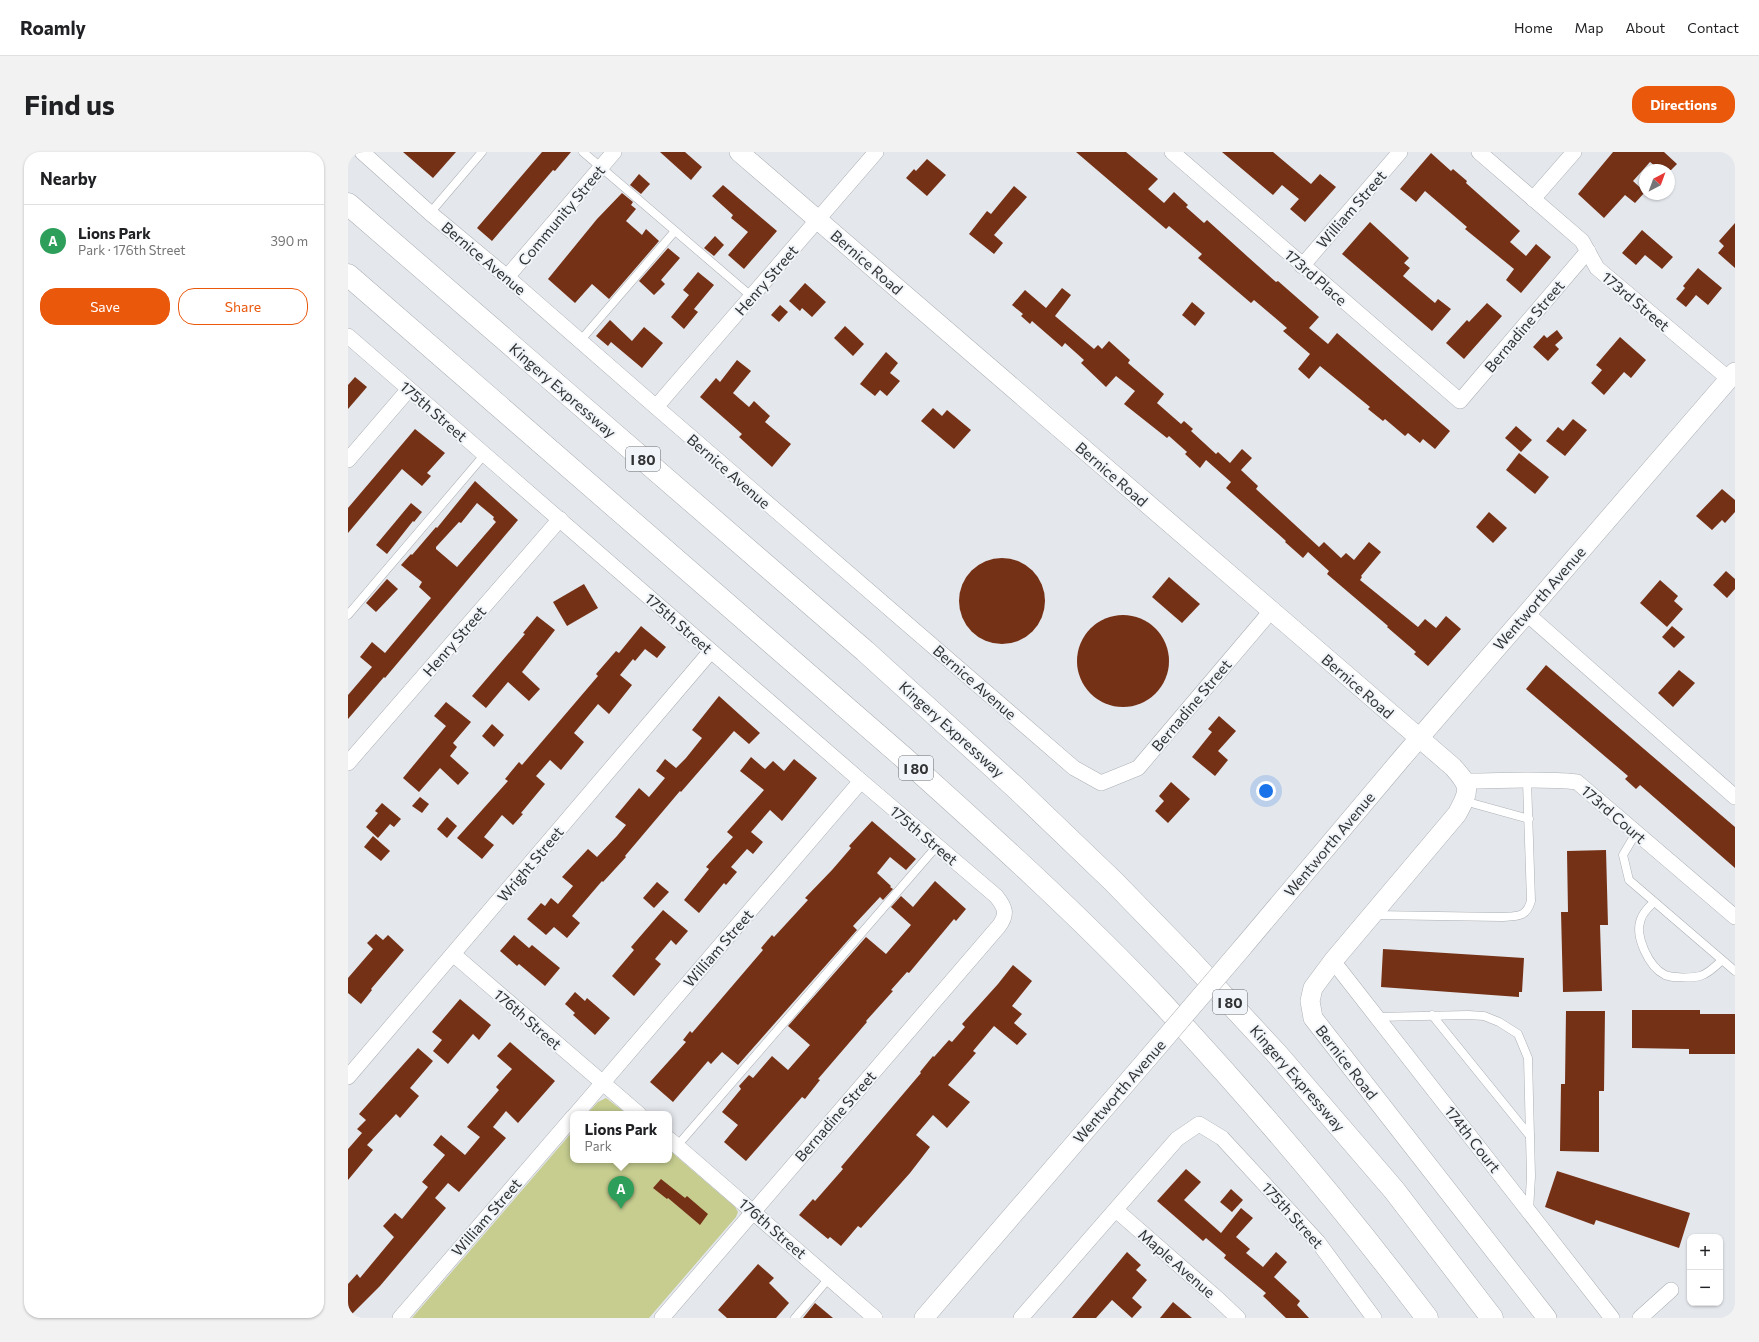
<!DOCTYPE html>
<html lang="en">
<head>
<meta charset="utf-8">
<style>
	:root { --surface:#fff; --page:#f2f2f2; --text:#202124; --muted:#757577; --line:#e0e0e0; --accent:#ea580c }
	body { margin:0; font-family:Commissioner,sans-serif; background:var(--page); color:var(--text) }
	.controls { position:absolute; right:12px; bottom:12px; display:grid; overflow:hidden; border-radius:8px; box-shadow:0 1px 3px #0004 }
	.controls button { width:36px; height:36px; display:grid; place-items:center; padding:0; border:0; border-bottom:1px solid var(--line); background:var(--surface); color:var(--text); font:20px sans-serif }
	.compass { position:absolute; left:1291px; top:12px; width:36px; height:36px; border-radius:50%; background:var(--surface); box-shadow:0 1px 3px #0004; rotate:41deg }
	.you { position:absolute; left:918px; top:639px; width:14px; height:14px; margin:-10px; border:3px solid #fff; border-radius:50%; background:#1a73e8; box-shadow:0 0 0 6px #1a73e833 }
	.badge { display:grid; place-items:center; width:26px; height:26px; border-radius:50%; background:var(--accent); color:#fff; font-size:13px; font-weight:700 }
	.pin { position:absolute; translate:-50% -33px; filter:drop-shadow(0 1px 2px #0008) }
	.pin::after { content:''; position:absolute; top:21px; width:14px; height:12px; background:inherit; clip-path:polygon(0 0,100% 0,50% 100%) }
	.popup { position:absolute; left:222px; top:959px; width:102px; height:52px; box-sizing:border-box; display:grid; place-content:center; border-radius:8px; background:var(--surface); filter:drop-shadow(0 1px 3px #0005); font-size:13px; white-space:nowrap; color:var(--muted) }
	.popup b { font-size:15px; color:var(--text) }
	.popup::after { content:''; position:absolute; left:50%; top:100%; margin-left:-8px; border:8px solid transparent; border-top-color:var(--surface) }
	.list { margin:0; padding:0; list-style:none }
	h2 { display:flex; justify-content:space-between; align-items:center; height:52px; margin:0; padding:0 16px; font-size:17px }
	h2 small { font-size:13px; font-weight:400; color:var(--muted) }
	.list li { display:grid; grid-template-columns:26px 1fr auto; gap:12px; align-items:center; box-sizing:border-box; height:72px; padding:0 16px; border-top:1px solid var(--line) }
	.list b { display:block; font-size:15px; white-space:nowrap }
	.list p { margin:0; font-size:13px; white-space:nowrap; color:var(--muted) }
	.list em { font-size:13px; font-style:normal; color:var(--muted) }
	.actions { display:flex; gap:8px; padding:12px 16px }
	.actions a { flex:1; padding:9px 0; border:1px solid var(--accent); border-radius:16px; text-align:center; font-size:14px; color:var(--accent) }
	.actions .main { background:var(--accent); color:#fff }
	.map { position:relative; flex:none; width:1387px; height:1166px; overflow:hidden; border-radius:16px }
	header { display:flex; align-items:center; gap:24px; box-sizing:border-box; height:56px; padding:0 20px; background:var(--surface); border-bottom:1px solid var(--line) }
	header strong { font-size:19px }
	nav { display:flex; gap:22px; margin-inline-start:auto; font-size:14px }
	.intro { display:flex; align-items:center; justify-content:space-between; box-sizing:border-box; height:96px; padding:0 24px }
	h1 { margin:0; font-size:28px }
	.button { padding:10px 18px; border-radius:16px; background:var(--accent); color:#fff; font-size:14px; font-weight:700 }
	main { display:flex; gap:24px; padding:0 24px }
	aside { flex:1; background:var(--surface); border-radius:16px; box-shadow:0 1px 3px #0004 }
	.map>svg:first-child { display:block }
</style>
</head>
<body>
<header>
<strong>Roamly</strong>
<nav><a>Home</a><a>Map</a><a>About</a><a>Contact</a></nav>
</header>
<div class="intro"><h1>Find us</h1><a class="button">Directions</a></div>
<main>
<aside>
<h2>Nearby<small></small></h2>
<ul class="list">
<li><span class="badge" style="background:#2e9e5b">A</span><div><b>Lions Park</b><p>Park · 176th Street</p></div><em>390 m</em></li>
</ul>
<div class="actions"><a class="main">Save</a><a>Share</a></div>
</aside>
<div class="map">
<svg width="1387" height="1166" viewBox="0 0 1387 1166">
	<rect width="100%" height="100%" fill="#e4e7ec"/>
	<g fill="#c6cd8f">
		<path d="M258,946l21,16h-40l11,-12z"/>
		<path d="M225,979v29h96v-10l66,57 3,5 -2,5 -87,101h-237z"/>
	</g>
	<g fill="#753116" fill-rule="evenodd">
		<path d="M55,0h53l-23,26z"/>
		<path d="M194,0h29l-16,19 -2,-1 -61,71 -15,-13z"/>
		<path d="M312,0h25l17,15 -11,13z"/>
		<path d="M728,0h50l32,27 -10,10 16,14 10,-11 14,13 -2,2 18,16 3,-3 41,37 28,25 2,-1 41,36 -10,11 19,16 9,-11 113,98 -15,18 -12,-10 -3,4 -12,-10 -3,3 -20,-17 -2,2 -15,-12 2,-2 -50,-41 -11,13 -11,-10 12,-15 -27,-23 4,-3 -33,-28 -3,3 -53,-45 4,-4 -33,-28 -3,3z"/>
		<path d="M874,0h51l38,32 9,-10 16,13 -31,35 -15,-13 9,-10 -17,-14 -9,10z"/>
		<path d="M1265,0h51l13,12 -6,6h-11l-10,-8 -17,19 12,11 -10,11 -10,-8 -21,23 -26,-24z"/>
		<path d="M1083,1l20,18 2,-2 14,12 -1,2 54,48 -10,11 16,14 10,-12 15,13 -30,36 -15,-13 8,-11 -49,-40 2,-2 -42,-36 -9,11 -16,-13z"/>
		<path d="M579,7l19,16 -19,21 -21,-18 8,-9 2,2z"/>
		<path d="M291,22l11,10 -9,10 -11,-9z"/>
		<path d="M375,33l54,46 -33,38 -16,-14 20,-23 -17,-14 2,-3 -21,-19z"/>
		<path d="M666,34l13,11 -33,38 9,8 -9,11 -25,-20 18,-23 4,3z"/>
		<path d="M274,41l11,9 -2,3 5,4 -10,12 16,14 4,-6 13,12 -50,58 -17,-15 -17,19 -27,-24 49,-60z"/>
		<path d="M1022,70l39,36 -5,5 6,5 -7,8 32,27 3,-4 13,10 -19,22 -90,-77z"/>
		<path d="M1387,71v45l-17,-15 6,-7 -5,-5z"/>
		<path d="M1294,78l31,27 -11,12 -17,-14 -9,10 -14,-12z"/>
		<path d="M367,84l9,9 -10,11 -10,-8z"/>
		<path d="M320,96l12,10 -19,22 4,4 -11,11 -15,-14z"/>
		<path d="M1350,116l24,20 -14,17 -12,-10 -10,12 -10,-8 9,-11 -2,-2z"/>
		<path d="M350,120l16,13 -20,24 4,3 -14,17 -13,-12 18,-22 -6,-5z"/>
		<path d="M457,131l21,19 -14,15 -10,-9 -2,3 -11,-10z"/>
		<path d="M714,136l9,7 -16,21 39,33 4,-4 4,4 7,-8 21,19 -2,3 36,31 -7,9 24,21 3,-3 9,8 -2,2 25,23 2,-2 12,11 12,-14 10,9 -11,12 17,16 -2,3 63,58 5,-5 17,16 5,-5 8,7 15,-18 12,10 -20,24 1,1 -2,3 58,47 7,-8 11,9 10,-12 15,13 -33,37 -14,-12 2,-2 -29,-25 1,-1 -61,-52 2,-3 -21,-19 -5,6 -18,-16 1,-1 -60,-53 5,-6 -25,-22 -6,8 -15,-14 2,-2 -18,-16 -2,2 -43,-34 11,-13 -19,-15 -10,11 -25,-24 3,-3 -19,-17 -3,4 -30,-26 -2,3 -9,-8 2,-2 -11,-9 13,-15 21,18z"/>
		<path d="M844,150l13,11 -10,13 -13,-11z"/>
		<path d="M1139,151l15,13 -38,43 -18,-16 21,-23 2,2z"/>
		<path d="M432,153l8,7 -9,10 -8,-7z"/>
		<path d="M262,168l22,21 12,-14 19,16 -21,25 -31,-26 -3,4 -12,-10z"/>
		<path d="M497,174l19,18 -11,12 -19,-18z"/>
		<path d="M1209,178l6,8 -8,7 4,4 -11,12 -15,-14 11,-12 3,3z"/>
		<path d="M1272,185l26,23 -15,18 -7,-6 -20,23 -13,-12 11,-13 -6,-5z"/>
		<path d="M538,200l12,11 -8,10 10,8 -13,15 -7,-6 -5,6 -15,-12z"/>
		<path d="M389,208l14,11 -18,22 16,14 5,-6 16,15 -5,6 26,22 -19,23 -33,-30 3,-3 -42,-37 16,-19 4,4z"/>
		<path d="M7,225l12,10 -19,22v-24z"/>
		<path d="M585,256l9,8 5,-6 24,20 -17,19 -33,-28z"/>
		<path d="M1225,267l14,11 -22,26 -19,-15 12,-14 5,4z"/>
		<path d="M1168,274l16,14 -11,12 -16,-14z"/>
		<path d="M67,277l30,24 -18,20 4,3 -9,10 -20,-17 -54,64v-25z"/>
		<path d="M1171,301l30,24 -14,17 -29,-24z"/>
		<path d="M127,329l43,39 -133,158 -1,-1 -36,42v-24l24,-28 -12,-10 12,-15 13,11 46,-55 -12,-11 3,-5 -21,-17 10,-11 1,1 24,-28 1,1zM129,351l17,14 -1,2 3,3 -39,45 -21,-18v-2l23,-25 2,1z"/>
		<path d="M1374,337l13,11v12l-10,11 -3,-3 -10,10 -16,-14z"/>
		<path d="M63,351l11,9 -8,10 -1,-1 -26,33 -11,-9z"/>
		<path d="M1141,360l18,16 -14,15 -17,-16z"/>
		<circle cx="654" cy="449" r="43"/>
		<path d="M1378,419l9,8v10l-8,9 -14,-13z"/>
		<path d="M821,425l31,27 -18,19 -30,-26z"/>
		<path d="M39,427l11,10 -22,23 -10,-9z"/>
		<path d="M1312,428l18,16 -4,5 9,8 -16,18 -27,-24z"/>
		<path d="M236,432l14,24 -31,18 -14,-24z"/>
		<circle cx="775" cy="509" r="46"/>
		<path d="M189,464l18,14 -33,42 18,17 -11,12 -21,-19 -22,26 -14,-12 53,-62 -2,-1z"/>
		<path d="M293,474l25,21 -9,11 -12,-9 -10,12 -2,-2 -13,16 12,10 -23,29 -11,-10 -24,29 10,9 -23,28 -11,-10 -14,16 9,8 -24,29 2,1 -10,11 -11,-10 -18,22 10,8 -12,14 -25,-21 51,-57 -3,-2 14,-17 3,3 76,-89 -2,-2 20,-23 3,2z"/>
		<path d="M1324,474l13,11 -11,11 -12,-11z"/>
		<path d="M1198,513l189,162v41l-95,-83 -4,4 -11,-10 3,-3 -102,-87z"/>
		<path d="M1331,518l16,13 -22,24 -15,-14z"/>
		<path d="M371,544l41,37 -11,11 -15,-13 -53,61 -1,-1 -55,65 1,1 -23,25 -1,-1 -30,35 8,7 -13,15 -13,-11 -8,8 -19,-16 14,-16 4,3 6,-8 7,6 15,-18 -11,-9 26,-28 9,8 20,-21 9,-11 -11,-8 24,-29 10,9 16,-19 -9,-7 9,-12 11,9 10,-10 16,-20 -10,-8z"/>
		<path d="M98,550l25,20 -18,21 4,4 -7,9 19,17 -11,12 -18,-17 -21,24 -16,-14 43,-52 -12,-10z"/>
		<path d="M871,564l17,15 -18,20 10,9 -13,16 -23,-19 20,-25 -4,-3z"/>
		<path d="M144,572l12,11 -10,12 -12,-11z"/>
		<path d="M403,605l14,12 8,-8 11,10 10,-12 23,19 -35,43 -12,-11 -19,22 12,10 -10,12 -6,-5 -16,18 6,5 -11,13 -2,-2 -25,30 -15,-13 25,-31 -3,-2 27,-30 -6,-5 37,-42 -24,-19z"/>
		<path d="M823,630l19,17 -22,24 -13,-12 9,-10 -5,-5z"/>
		<path d="M72,645l9,7 -7,9 -10,-7z"/>
		<path d="M34,651l19,16 -7,8 -4,-3 -12,14 -12,-11 12,-14 -3,-2z"/>
		<path d="M99,665l10,9 -10,12 -10,-9z"/>
		<path d="M524,669l44,38 -10,11 -16,-13 -13,16 14,13 -1,1 3,2 -10,11 -3,-3 -27,29 4,4 -119,135 -16,-13 -11,12 -3,-3 -35,41 -23,-20 36,-40 -3,-2 7,-9 2,2 71,-83 -2,-2 11,-13 2,2 34,-37 -3,-2 27,-28 19,-22 -2,-2z"/>
		<path d="M25,684l17,15 -9,10 -17,-14z"/>
		<path d="M1258,698l2,75h-8l2,66 -39,1 -2,-80h7l-1,-61z"/>
		<path d="M587,729l31,28 -10,12 -2,-2 -45,54 -2,-1 -16,18 2,1 -27,30 1,1 -49,57 2,1 -15,19 -3,-2 -56,64 -22,-19 14,-17 -16,-13 19,-23 -2,-3 10,-11 4,3 19,-22 16,14 22,-25 -22,-19 78,-89 20,17 25,-29 -20,-18 10,-11 12,11z"/>
		<path d="M309,730l12,10 -15,16 -11,-10z"/>
		<path d="M315,758l25,21 -12,14 -5,-5 -16,19 6,5 -27,32 -22,-20 22,-26 -3,-3z"/>
		<path d="M28,782l7,6 5,-5 16,15 -33,39 1,1 -11,14 -13,-11v-15l25,-29 -6,-6z"/>
		<path d="M166,783l15,13 3,-3 28,23 -15,18 -26,-22 -2,2 -17,-15z"/>
		<path d="M1035,797l141,9 -2,34h-3v5l-138,-10z"/>
		<path d="M665,813l19,16 -20,25 10,8 -8,9 13,11 -10,11 -23,-19 -21,25 3,2 -28,32 22,17 -23,26 -14,-13 -17,20 14,12 -20,26 -49,55 -3,-2 -17,20 -11,-9 -2,2 -29,-24 14,-16 2,2 28,-32 -2,-2 80,-94 -1,-1 13,-16 1,1 15,-17 3,2 13,-15 -3,-3 36,-40z"/>
		<path d="M227,840l10,9 2,-3 23,20 -15,17 -22,-20 2,-2 -10,-9z"/>
		<path d="M112,847l31,26 -12,15 -6,-6 -25,30 -15,-13 9,-11 -10,-8z"/>
		<path d="M1284,858h68v4h35v40h-46v-5l-57,-1z"/>
		<path d="M1218,859h39l-1,80h-5v61l-39,-1 1,-67h4z"/>
		<path d="M162,890l45,39 -37,42 -12,-12 -13,16 13,11 -47,54 -11,-9 -13,15 11,10 -66,78 -32,32v-34l9,-10 3,4 34,-41 -11,-11 12,-13 7,6 26,-32 -6,-5 23,-27 -12,-10 8,-10 24,20 15,-18 -13,-10 32,-37 -3,-3 16,-18 -15,-13z"/>
		<path d="M70,896l15,13 -23,27 9,8 -19,22 -4,-4 -29,31 6,5 -25,30v-31l14,-16 -5,-4 9,-9 -7,-6z"/>
		<path d="M838,1017l15,13 -17,18 37,33 20,-25 12,10 -17,19 14,12 -4,4 17,14 13,-15 11,10 -13,15 26,24 -3,4 12,13h-23l-23,-22 3,-3 -42,-35 2,-3 -20,-17 -3,3 -46,-40z"/>
		<path d="M1209,1019l133,42 -11,35 -83,-28 -2,5 -49,-18z"/>
		<path d="M313,1027l24,19 2,-2 21,18 -8,11 -32,-27 -1,1 -14,-11z"/>
		<path d="M883,1037l12,11 -11,12 -12,-10z"/>
		<path d="M779,1100l14,13 -5,5 11,10 -15,18 10,9 -10,11 -20,-18 -16,18h-24z"/>
		<path d="M410,1112l16,14 -5,5 20,20 -13,15h-49l-9,-8z"/>
		<path d="M825,1150l19,16h-32z"/>
		<path d="M467,1151l18,15h-30z"/>
	</g>
	<g fill="none" stroke-linecap="round" stroke-linejoin="round">
		<defs>
			<g id="service">
				<path d="M235,0l168,144"/>
				<path d="M82,61l52,-61"/>
				<path d="M232,189l95,-110"/>
				<path d="M0,463l137,-161"/>
				<path d="M1116,649l65,18"/>
				<path d="M1288,681l-13,22 6,25 106,91"/>
				<path d="M1306,750c-5,5 -11,10 -13,17 -7,17 8,48 24,56 7,3 27,3 35,1 8,-2 16,-10 22,-16"/>
				<path d="M1026,763l127,2c16,-1 25,1 30,-16l-4,-120"/>
				<path d="M1084,863l98,121"/>
				<path d="M1028,865l92,-2 16,1 15,6 19,12 10,24 3,118 -2,35"/>
				<path d="M329,994l260,-300"/>
				<path d="M447,1166l35,-41"/>
			</g>
			<g id="minor">
				<path d="M14,0l68,61 77,64 149,130 418,361 27,15 37,-15 133,-157"/>
				<path d="M824,0l288,249 128,-150"/>
				<path d="M1131,0l103,89 15,27 132,111"/>
				<path d="M1185,47l41,-47"/>
				<path d="M954,114l98,-114"/>
				<path d="M159,125l107,-125"/>
				<path d="M0,184l513,445 135,115c9,11 12,18 3,30l-337,392"/>
				<path d="M308,255l220,-255"/>
				<path d="M0,308l61,-71"/>
				<path d="M1178,461l209,184"/>
				<path d="M0,611l212,-244"/>
				<path d="M1118,629c37,0 74,-3 111,1l158,135"/>
				<path d="M105,802l186,160"/>
				<path d="M985,809l279,357"/>
				<path d="M0,925l363,-426"/>
				<path d="M228,962l285,-333"/>
				<path d="M321,987l206,179"/>
				<path d="M768,1058l103,90 19,18"/>
				<path d="M52,1166l173,-201"/>
				<path d="M673,1166l156,-179 22,-15 23,14 96,104 56,76"/>
				<path d="M1292,1166l31,-28"/>
			</g>
			<g id="tertiary">
				<path d="M391,0l714,615c18,20 17,23 4,47l-124,147 -20,27 -3,13 3,17 234,300"/>
				<path d="M894,796l160,-190 333,-386"/>
				<path d="M576,1166l224,-260"/>
			</g>
			<g id="motorway">
				<path d="M0,52l517,447 151,137 97,93 75,77 89,96 117,136 98,128"/>
				<path d="M0,123l555,482c88,79 177,159 258,245 94,101 183,206 266,316"/>
			</g>
		</defs>
		<use href="#service" stroke="#acb0b4" stroke-width="9"/>
		<use href="#minor" stroke="#acb0b4" stroke-width="16"/>
		<use href="#tertiary" stroke="#acb0b4" stroke-width="20"/>
		<use href="#motorway" stroke="#acb0b4" stroke-width="23"/>
		<use href="#service" stroke="#fff" stroke-width="8"/>
		<use href="#minor" stroke="#fff" stroke-width="15"/>
		<use href="#tertiary" stroke="#fff" stroke-width="19"/>
		<use href="#motorway" stroke="#fff" stroke-width="22"/>
		<defs>
			<path id="tertiary-bridge" d="M800,906l94,-110"/>
		</defs>
		<use href="#tertiary-bridge" stroke="#acb0b4" stroke-width="20" stroke-linecap="butt"/>
		<use href="#tertiary-bridge" stroke="#fff" stroke-width="19"/>
	</g>
	<g text-anchor="middle" dominant-baseline="central" stroke-width="4" stroke-linejoin="round" paint-order="stroke">
		<g fill="#f1f5f9" stroke="#6b6d6f" stroke-width="1">
			<rect x="278" y="295" width="34" height="24" rx="3"/>
			<rect x="551" y="604" width="34" height="24" rx="3"/>
			<rect x="865" y="838" width="34" height="24" rx="3"/>
		</g>
		<g font-size="14" font-weight="bold" fill="#313334">
			<text x="295" y="307">I 80</text>
			<text x="568" y="616">I 80</text>
			<text x="882" y="850">I 80</text>
		</g>
		<g font-size="15" fill="#313334" stroke="#f1f5f9">
			<text transform="translate(1003 57) rotate(-49)">William Street</text>
			<text transform="translate(213 63) rotate(-50)">Community Street</text>
			<text transform="translate(136 106) rotate(40)">Bernice Avenue</text>
			<text transform="translate(519 110) rotate(41)">Bernice Road</text>
			<text transform="translate(968 125) rotate(41)">173rd Place</text>
			<text transform="translate(418 128) rotate(-49)">Henry Street</text>
			<text transform="translate(1288 149) rotate(40)">173rd Street</text>
			<text transform="translate(1176 174) rotate(-50)">Bernadine Street</text>
			<text transform="translate(215 238) rotate(41)">Kingery Expressway</text>
			<text transform="translate(86 259) rotate(41)">175th Street</text>
			<text transform="translate(381 319) rotate(41)">Bernice Avenue</text>
			<text transform="translate(764 322) rotate(41)">Bernice Road</text>
			<text transform="translate(1191 446) rotate(-49)">Wentworth Avenue</text>
			<text transform="translate(331 471) rotate(41)">175th Street</text>
			<text transform="translate(106 489) rotate(-49)">Henry Street</text>
			<text transform="translate(627 530) rotate(41)">Bernice Avenue</text>
			<text transform="translate(1010 534) rotate(41)">Bernice Road</text>
			<text transform="translate(843 553) rotate(-50)">Bernadine Street</text>
			<text transform="translate(604 577) rotate(42)">Kingery Expressway</text>
			<text transform="translate(1266 662) rotate(41)">173rd Court</text>
			<text transform="translate(576 683) rotate(40)">175th Street</text>
			<text transform="translate(981 692) rotate(-50)">Wentworth Avenue</text>
			<text transform="translate(182 712) rotate(-50)">Wright Street</text>
			<text transform="translate(370 796) rotate(-49)">William Street</text>
			<text transform="translate(180 867) rotate(41)">176th Street</text>
			<text transform="translate(999 910) rotate(52)">Bernice Road</text>
			<text transform="translate(950 926) rotate(49)">Kingery Expressway</text>
			<text transform="translate(771 939) rotate(-49)">Wentworth Avenue</text>
			<text transform="translate(487 964) rotate(-49)">Bernadine Street</text>
			<text transform="translate(1125 987) rotate(52)">174th Court</text>
			<text transform="translate(945 1063) rotate(48)">175th Street</text>
			<text transform="translate(138 1065) rotate(-49)">William Street</text>
			<text transform="translate(425 1076) rotate(41)">176th Street</text>
			<text transform="translate(829 1111) rotate(41)">Maple Avenue</text>
		</g>
	</g>
</svg>
<div class="controls">
<button>+</button>
<button>−</button>
</div>
<svg class="compass" viewBox="-18 -18 36 36"><path d="M0-13l5 13h-10z" fill="#e53935"/><path d="M0 13l5-13h-10z" fill="#757577"/></svg>
<div class="you"></div>
<div class="pin badge" style="left:273px;top:1057px;background:#2e9e5b">A</div>
<div class="popup"><b>Lions Park</b>Park</div>
</div>
</main>
</body>
</html>
